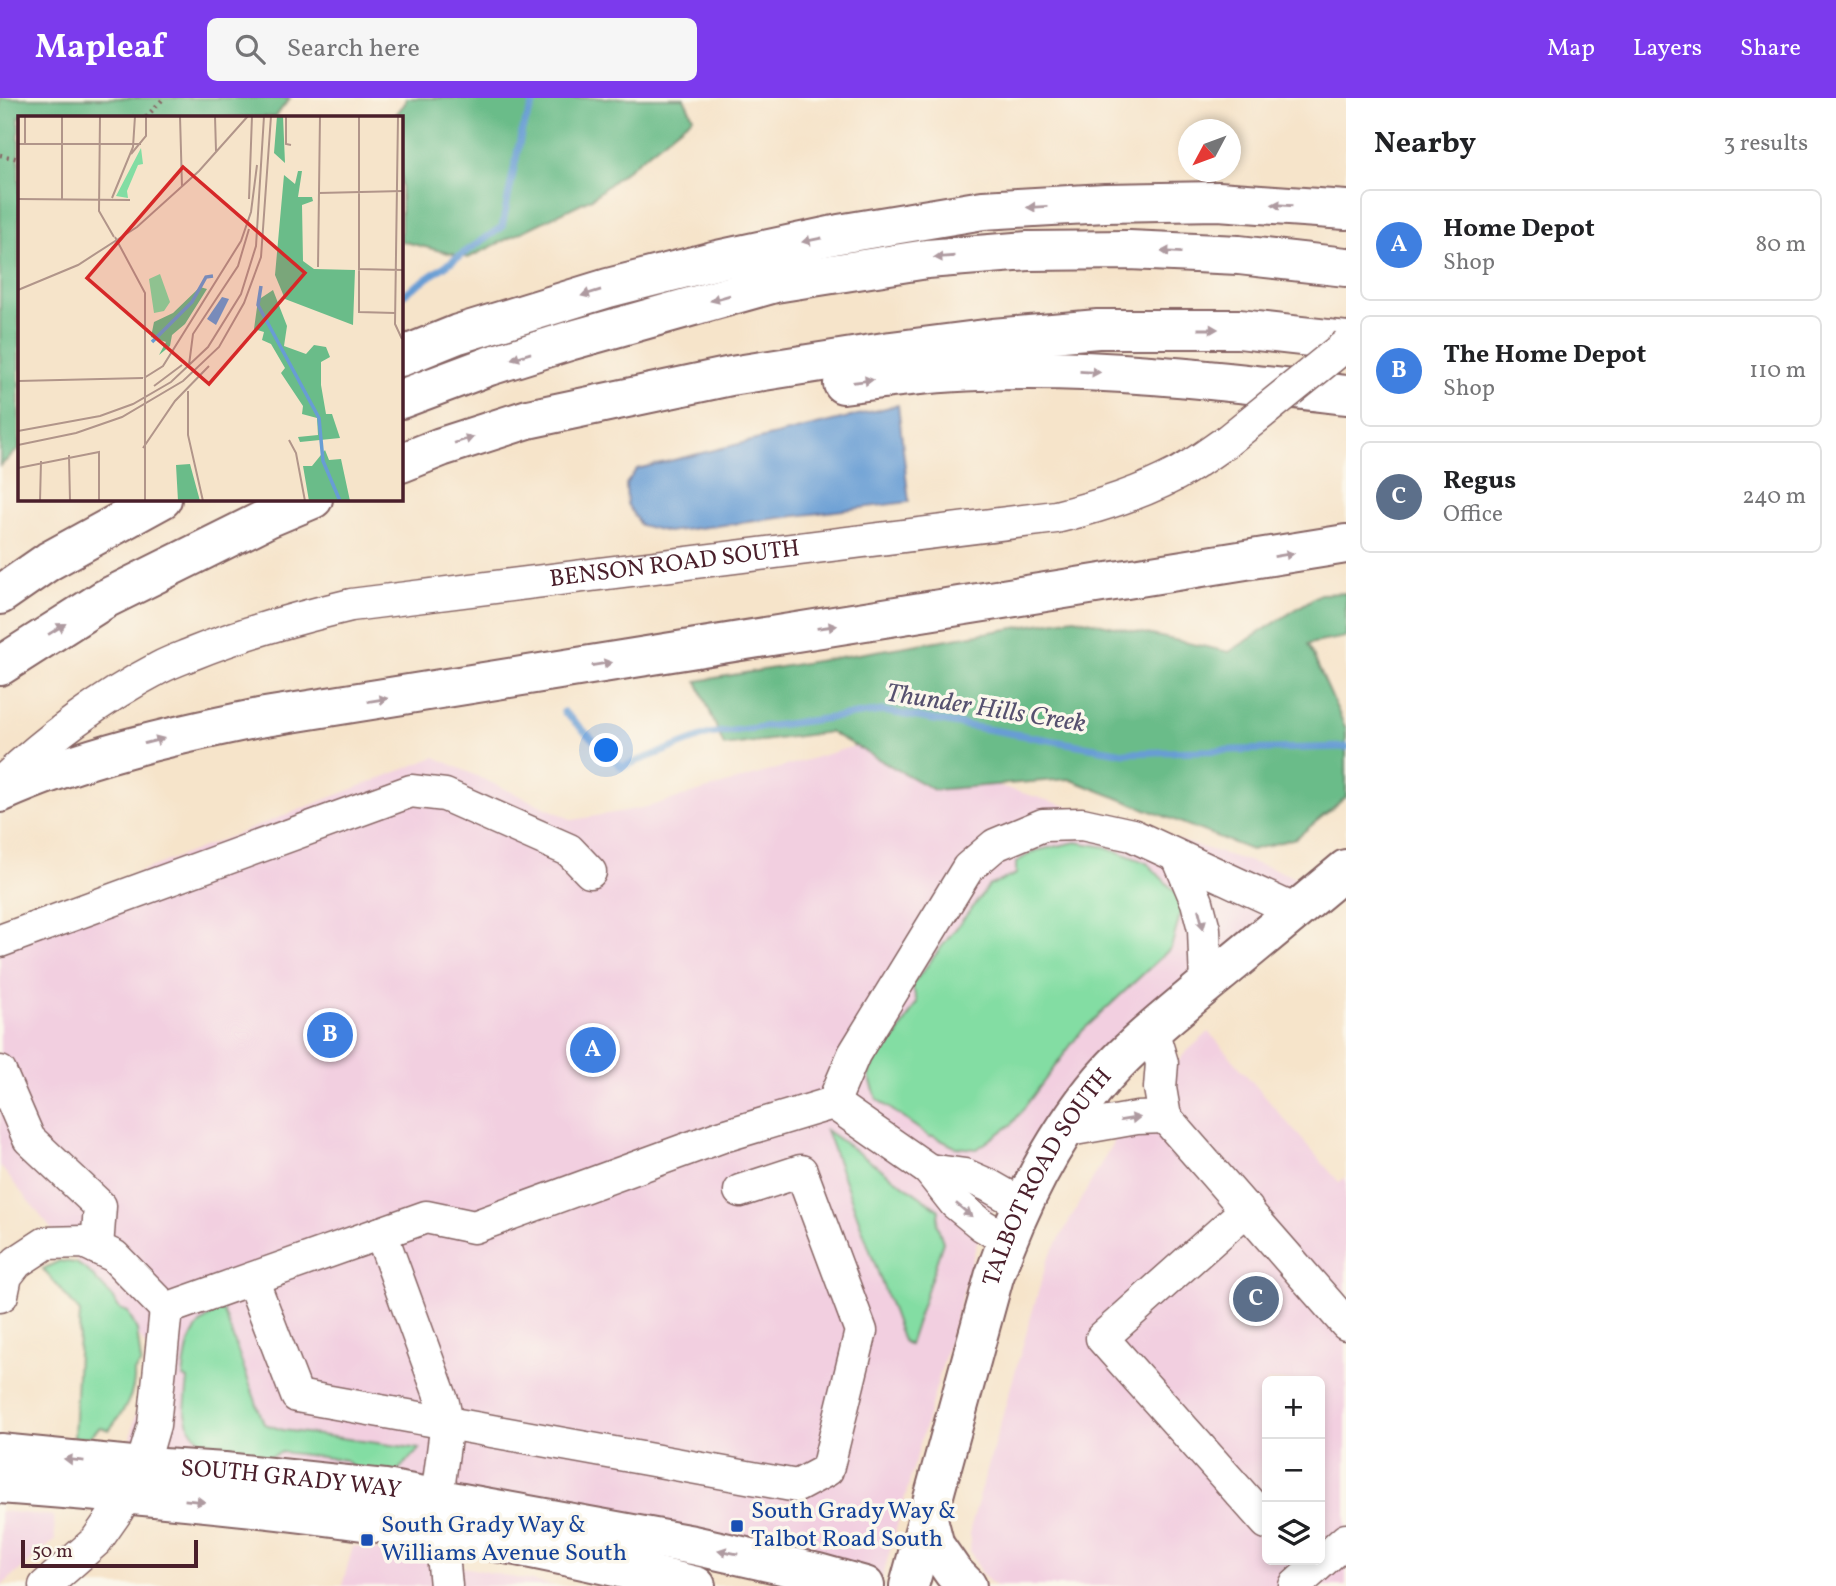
<!DOCTYPE html>
<html lang="en">
<head>
<meta charset="utf-8">
<style>
	:root { --surface:#fff; --page:#f6f6f6; --text:#202124; --muted:#757577; --line:#e0e0e0; --accent:#7c3aed }
	body { margin:0; font-family:Vollkorn,serif; background:var(--page); color:var(--text) }
	.controls { position:absolute; right:21px; bottom:21px; display:grid; overflow:hidden; border-radius:10px; box-shadow:0 4px 10px #0003 }
	.controls button { width:63px; height:63px; display:grid; place-items:center; padding:0; border:0; border-bottom:2px solid var(--line); background:var(--surface); color:var(--text); font:35px sans-serif }
	.compass { position:absolute; left:1178px; top:21px; width:63px; height:63px; border-radius:50%; background:var(--surface); box-shadow:0 4px 10px #0003; rotate:229deg }
	.scale { position:absolute; left:21px; bottom:18px; width:177px; box-sizing:border-box; padding-left:7px; border:4px solid #4a1f2b; border-top:0; font-size:19px; line-height:24px; white-space:nowrap; color:#4a1f2b; -webkit-text-stroke:5px #fbf7ec; paint-order:stroke }
	.you { position:absolute; left:607px; top:653px; width:24px; height:24px; margin:-18px; border:5px solid #fff; border-radius:50%; background:#1a73e8; box-shadow:0 0 0 10px #1a73e833 }
	.badge { display:grid; place-items:center; width:46px; height:46px; border-radius:50%; background:var(--accent); color:#fff; font-size:23px; font-weight:700 }
	.pin { position:absolute; translate:-50% -50%; border:4px solid #fff; box-shadow:0 2px 7px #0006 }
	.list { margin:0; padding:0; list-style:none }
	h2 { display:flex; justify-content:space-between; align-items:center; height:91px; margin:0; padding:0 28px; font-size:30px }
	h2 small { font-size:23px; font-weight:400; color:var(--muted) }
	.list li { display:grid; grid-template-columns:46px 1fr auto; gap:21px; align-items:center; box-sizing:border-box; height:112px; margin:0 14px 14px; padding:0 14px; border:2px solid var(--line); border-radius:10px }
	.list b { display:block; font-size:26px; white-space:nowrap }
	.list p { margin:0; font-size:23px; white-space:nowrap; color:var(--muted) }
	.list em { font-size:23px; font-style:normal; color:var(--muted) }
	.icon { flex:none; width:38px; height:38px; fill:none; stroke:currentColor; stroke-width:2; stroke-linecap:round; stroke-linejoin:round }
	.map { position:relative; flex:none; width:1346px; height:1488px; overflow:hidden }
	header { display:flex; align-items:center; gap:42px; box-sizing:border-box; height:98px; padding:0 35px; background:var(--accent); color:#fff }
	header strong { font-size:33px }
	nav { display:flex; gap:38px; margin-inline-start:auto; font-size:24px }
	.search { width:490px; height:63px; background:var(--page); display:flex; align-items:center; gap:18px; box-sizing:border-box; padding:0 24px; border-radius:10px; color:var(--muted); font-size:26px }
	main { display:flex }
	aside { flex:1; background:var(--surface) }
	.map>svg:first-child { display:block }
</style>
</head>
<body>
<header>
<strong>Mapleaf</strong>
<div class="search"><svg class="icon" aria-label="search" viewBox="0 0 24 24"><circle cx="10" cy="10" r="6"/><path d="M15 15l6 6"/></svg>Search here</div>
<nav><a>Map</a><a>Layers</a><a>Share</a></nav>
</header>
<main>
<div class="map">
<svg width="1346" height="1488" viewBox="0 0 1346 1488">
	<rect width="100%" height="100%" fill="#fbf7ec"/>
	<filter id="ink" filterUnits="userSpaceOnUse"><feTurbulence type="fractalNoise" baseFrequency=".0143" numOctaves="2"/><feDisplacementMap in="SourceGraphic" scale="14" xChannelSelector="R" yChannelSelector="G"/><feConvolveMatrix kernelMatrix="1 2 1 2 8 2 1 2 1" color-interpolation-filters="sRGB"/></filter>
	<filter id="wash" filterUnits="userSpaceOnUse"><feTurbulence type="fractalNoise" baseFrequency=".00686" numOctaves="4" result="noise"/><feDisplacementMap in="SourceGraphic" scale="28" xChannelSelector="R" yChannelSelector="G"/><feGaussianBlur stdDeviation="1.57" result="paint"/><feColorMatrix in="noise" values="0 0 0 0 0 0 0 0 0 0 0 0 0 0 0 0 0 1.4 0 .05"/><feComposite in="paint" operator="in"/></filter>
	<g filter="url(#wash)">
		<rect width="100%" height="100%" fill="#f6e4ca"/>
		<g fill="#f2cfe0" fill-rule="evenodd">
			<path d="M858,647l185,54 234,71 34,15 -206,178 -123,162 -102,361 -752,-134 21,-103 -149,-183v-240l435,-169 138,63 74,-13z"/>
			<path d="M1209,934l130,150 7,-5v409h-351l-14,-12 -11,-24v-21l77,-268 70,-126 68,-82zM1267,1283h53v179h-53z"/>
			<path d="M0,1413l54,5 1,24 -54,46z"/>
			<path d="M353,1448l61,11 142,29h-214z"/>
		</g>
		<g fill="#83dda3" stroke="#667e67" stroke-width="2">
			<path d="M1076,744l30,5 41,16 37,38 -13,47 -91,85 -68,91 -35,25 -22,-2 -22,-11 -3,1 -53,-38 -8,-23 11,-32 8,-10 9,2 20,-34 -5,-17 77,-99 27,-12v-12l19,-11z"/>
			<path d="M826,1032l113,80 -2,14 6,18 -34,103 -6,-4z"/>
			<path d="M59,1163l17,2 12,8 27,29c2,7 5,10 13,12l9,18 4,33 -7,9c2,23 -12,42 -25,58l-9,-3 -11,10 -15,1 6,-126 -37,-43z"/>
			<path d="M223,1212l41,114 19,6 137,19 -25,24 -42,-5 -7,-8 -64,-8 -13,5 -51,-6c-4,-7 -6,-9 -15,-8l-13,-14 -5,-19 3,-31 -5,-2c4,-32 7,-55 40,-67z"/>
		</g>
		<g fill="#6abc89" stroke="#5a6e5a" stroke-width="2">
			<path d="M0,0h290l-15,19h-256v332l-19,17z"/>
			<path d="M406,0h278l9,19 -101,81 -124,60 -67,-17v-124h-7l11,-14z"/>
			<path d="M1346,495v44l-38,7 38,85v68l-50,41 -45,12 -182,-71 -135,11 -104,-58 -106,14 -27,-65 377,-63 155,34 91,-58z"/>
		</g>
		<path fill="#689dd4" stroke="#595e80" stroke-width="2" d="M898,307l11,97 -242,30 -27,-7 -13,-21 -1,-20 11,-15z"/>
		<g fill="none" stroke-linecap="round" stroke-linejoin="round">
			<g stroke="#689dd4" stroke-width="7">
				<path d="M401,198l101,-69 20,-97 14,-32"/>
				<path d="M564,614l58,55 87,-33 174,-23 241,42 222,-6"/>
			</g>
		</g>
	</g>
	<g filter="url(#ink)">
		<g fill="none" stroke-linecap="round" stroke-linejoin="round">
			<defs>
				<g id="minor">
					<path id="s1" d="M0,686c44,-43 105,-88 159,-116 11,-6 23,-10 35,-15 51,-21 103,-35 157,-48l705,-88c42,-10 83,-23 121,-43 18,-10 34,-22 50,-33"/>
					<path d="M1178,759l19,45 7,27 2,56"/>
					<path d="M0,843l411,-150 34,4 124,55 21,22"/>
					<path d="M0,974l29,67 71,67 -3,42"/>
					<path d="M833,1005l96,67 26,33 27,22 25,15"/>
					<path d="M1165,1019l181,207"/>
					<path d="M1063,1033l74,-13 28,-1 -5,-29 2,-25 -10,-33"/>
					<path d="M929,1072l36,5 23,10 35,20"/>
					<path d="M1247,1111l-145,129 165,185"/>
					<path d="M381,1135l62,170 4,19 -10,76"/>
					<path d="M252,1181l45,117 500,90 30,-16 34,-139 -60,-160 -61,20"/>
					<path d="M0,1198l2,-1 4,-19 11,-14 29,-19 38,-1 30,14 52,53"/>
					<path d="M441,1435l5,53"/>
					<path d="M45,1488l51,-45 21,-30 25,-45 12,-41 12,-116 260,-92 48,10 246,-90 113,-34 21,-49 114,-186 27,-23 48,-20 39,-1 50,11 164,76"/>
					<path d="M1295,1488l51,-46"/>
				</g>
				<g id="major">
					<path id="s2" d="M0,1355l132,13 92,6 161,17 308,56 125,28 47,13"/>
					<path d="M0,1386c158,12 317,27 473,54 75,13 149,30 223,48"/>
					<path d="M927,1417l8,31 18,26 14,14"/>
					<path id="s3" d="M909,1488l85,-309c23,-67 55,-131 99,-187 31,-39 71,-70 109,-102 48,-39 96,-79 144,-119"/>
				</g>
				<g id="highway">
					<path d="M401,259l57,-23 150,-46 109,-28 122,-26 144,-24 122,-7 113,-2 128,9"/>
					<path d="M843,286c45,-6 92,-12 137,-13 122,-5 245,10 366,24"/>
					<path d="M401,301l88,-33 80,-25 206,-58 152,-24 101,-8 101,-1 110,5 107,12"/>
					<path d="M401,365l40,-16 87,-28 203,-43 160,-25 102,-13 105,-9h141l107,12"/>
					<path d="M0,497l49,-34 113,-62"/>
					<path d="M0,568l105,-67 163,-81 45,-19"/>
					<path d="M0,695c82,-37 171,-57 259,-75l1087,-174"/>
				</g>
			</defs>
			<use href="#minor" stroke="#866463" stroke-width="35"/>
			<use href="#major" stroke="#866463" stroke-width="42"/>
			<use href="#highway" stroke="#866463" stroke-width="42"/>
			<g stroke="#866463" stroke-width="4.5" stroke-dasharray="2 5" stroke-linecap="butt">
				<path d="M146,19l18,-19"/>
				<path d="M0,57l19,4"/>
			</g>
			<use href="#minor" stroke="#fff" stroke-width="32"/>
			<use href="#major" stroke="#fff" stroke-width="38"/>
			<use href="#highway" stroke="#fff" stroke-width="38"/>
			<defs>
				<path id="minor-bridge" d="M1227,343l119,-96"/>
			</defs>
			<use href="#minor-bridge" stroke="#866463" stroke-width="35" stroke-linecap="butt"/>
			<use href="#minor-bridge" stroke="#fff" stroke-width="32"/>
		</g>
		<defs><path id="oneway-solid" d="M-6-.8H1V-3.2L6.5 0L1 3.2V.8H-6Z" transform="scale(1.75)"/></defs>
		<g fill="#ae9aa0">
			<use href="#oneway-solid" transform="translate(1282 107) rotate(-176)"/>
			<use href="#oneway-solid" transform="translate(1037 109) rotate(177)"/>
			<use href="#oneway-solid" transform="translate(812 142) rotate(168)"/>
			<use href="#oneway-solid" transform="translate(1171 154) rotate(-177)"/>
			<use href="#oneway-solid" transform="translate(944 159) rotate(176)"/>
			<use href="#oneway-solid" transform="translate(591 195) rotate(163)"/>
			<use href="#oneway-solid" transform="translate(720 200) rotate(164)"/>
			<use href="#oneway-solid" transform="translate(1208 231)"/>
			<use href="#oneway-solid" transform="translate(521 258) rotate(163)"/>
			<use href="#oneway-solid" transform="translate(1090 274) rotate(3)"/>
			<use href="#oneway-solid" transform="translate(863 283) rotate(-7)"/>
			<use href="#oneway-solid" transform="translate(464 342) rotate(-18)"/>
			<use href="#oneway-solid" transform="translate(1284 457) rotate(-9)"/>
			<use href="#oneway-solid" transform="translate(827 529) rotate(-8)"/>
			<use href="#oneway-solid" transform="translate(57 531) rotate(-32)"/>
			<use href="#oneway-solid" transform="translate(602 566) rotate(-9)"/>
			<use href="#oneway-solid" transform="translate(378 602) rotate(-9)"/>
			<use href="#oneway-solid" transform="translate(154 643) rotate(-15)"/>
			<use href="#oneway-solid" transform="translate(1201 821) rotate(76)"/>
			<use href="#oneway-solid" transform="translate(1130 1021) rotate(-9)"/>
			<use href="#oneway-solid" transform="translate(964 1112) rotate(40)"/>
			<use href="#oneway-solid" transform="translate(74 1362) rotate(-174)"/>
			<use href="#oneway-solid" transform="translate(195 1403) rotate(6)"/>
			<use href="#oneway-solid" transform="translate(728 1454) rotate(-168)"/>
		</g>
	</g>
	<g fill="#1a4fb4" stroke="#fbf7ec" stroke-width="2.5">
		<rect x="730" y="1421" width="14" height="14" rx="3.5"/>
		<rect x="360" y="1435" width="14" height="14" rx="3.5"/>
	</g>
	<g text-anchor="middle" dominant-baseline="central" stroke-width="7" stroke-linejoin="round" paint-order="stroke">
		<g font-size="24" fill="#4a1f2b" stroke="#fbf7ec">
			<text stroke="none"><textPath href="#s1" startOffset="726">BENSON ROAD SOUTH</textPath></text>
			<text stroke="none"><textPath href="#s3" startOffset="434">TALBOT ROAD SOUTH</textPath></text>
			<text stroke="none"><textPath href="#s2" startOffset="292">SOUTH GRADY WAY</textPath></text>
		</g>
		<g font-size="24" fill="#164399" stroke="#fbf7ec" text-anchor="start">
			<text x="751" y="1414">South Grady Way &amp;<tspan x="751" dy="28">Talbot Road South</tspan></text>
			<text x="381" y="1428">South Grady Way &amp;<tspan x="381" dy="28">Williams Avenue South</tspan></text>
		</g>
		<g font-size="26" font-style="italic" fill="#56516f" stroke="#fbf7ec">
			<text transform="translate(986 611) rotate(9)">Thunder Hills Creek</text>
		</g>
	</g>
	<g transform="translate(18 18)">
		<rect width="385" height="385" fill="#f6e4ca"/>
		<path d="M123,32l2,16 -5,1 -11,26 1,7 -12,-2zM142,158l10,28 -6,9 -10,2 -5,-34z" fill="#83dda3"/>
		<path d="M259,0h6l2,47 -11,-10zM280,55h4l-4,26h14l1,4 -11,4 1,56 11,8 41,1 -2,55 -68,-26 -10,-24 9,-100 11,9zM182,171l7,2 -22,35 -13,11 -2,11 -11,9 7,-13 -15,-5 3,-15 19,-9zM255,174l14,36 -3,20 22,8 8,-9 12,2 4,10 -9,5v23l5,29h6l8,24 -40,4 -2,-5 20,-2 -1,-17 -15,-4 1,-8 -22,-33 4,-5 -14,-24 -9,-4 2,-8 -10,-3 4,-29zM307,334l4,10 12,-1 9,42h-41l-6,-35h9zM172,348l10,37h-22l-2,-36z" fill="#6abc89"/>
		<path d="M204,181l7,2 -13,26 -9,-6z" fill="#689dd4"/>
		<path fill="none" stroke="#689dd4" stroke-width="3.5" d="M243,170l-3,19 61,113 4,43 17,40M134,226l40,-40 14,-25 7,-1"/>
		<path fill="none" stroke="#b1958a" stroke-width="2" d="M82,0l-1,95 15,26M162,0l2,71M197,0l1,35M268,0v28l5,1M341,0v196l36,1M380,0l-3,208 7,15M7,27v-27M0,28h123M113,38l15,-18v-20M301,77l84,-2M94,82l21,-51 2,-31M0,83l112,1M44,83v-83M231,83l3,-83M97,121l30,56v208M300,151l2,-151M340,153l45,1M0,174l60,-25 59,-38 62,-56 49,-55M171,249l4,-31 45,-68 11,-37M126,262l19,-12 78,-125 10,-29 6,-47M0,265l125,-3M136,270l28,-21M170,275v44l15,66M0,315l82,-15 33,-12 38,-22 37,-35 33,-53 15,-48 8,-130M271,324l7,13 9,48M0,329l58,-12 46,-16 61,-36 36,-34 25,-44 17,-46 10,-141M125,332l32,-47 34,-35M51,339l1,46M0,352l81,-16v49M22,385l1,-40"/>
		<path fill="#d62828" fill-opacity="0.15" stroke="#d62828" stroke-width="3.5" d="M165,51l122,106 -96,111 -122,-106z"/>
		<rect width="385" height="385" fill="none" stroke="#4a1f2b" stroke-width="3.5"/>
	</g>
</svg>
<div class="controls">
<button>+</button>
<button>−</button>
<button><svg class="icon" aria-label="layers" viewBox="0 0 24 24"><path d="M12 4l9 5-9 5-9-5zM3 14l9 5 9-5"/></svg></button>
</div>
<svg class="compass" viewBox="-18 -18 36 36"><path d="M0-13l5 13h-10z" fill="#e53935"/><path d="M0 13l5-13h-10z" fill="#757577"/></svg>
<div class="scale">50 m</div>
<div class="you"></div>
<div class="pin badge" style="left:593px;top:952px;background:#3f7fe0">A</div>
<div class="pin badge" style="left:330px;top:937px;background:#3f7fe0">B</div>
<div class="pin badge" style="left:1256px;top:1201px;background:#5c6f8a">C</div>
</div>
<aside>
<h2>Nearby<small>3 results</small></h2>
<ul class="list">
<li><span class="badge" style="background:#3f7fe0">A</span><div><b>Home Depot</b><p>Shop</p></div><em>80 m</em></li>
<li><span class="badge" style="background:#3f7fe0">B</span><div><b>The Home Depot</b><p>Shop</p></div><em>110 m</em></li>
<li><span class="badge" style="background:#5c6f8a">C</span><div><b>Regus</b><p>Office</p></div><em>240 m</em></li>
</ul>
</aside>
</main>
</body>
</html>
